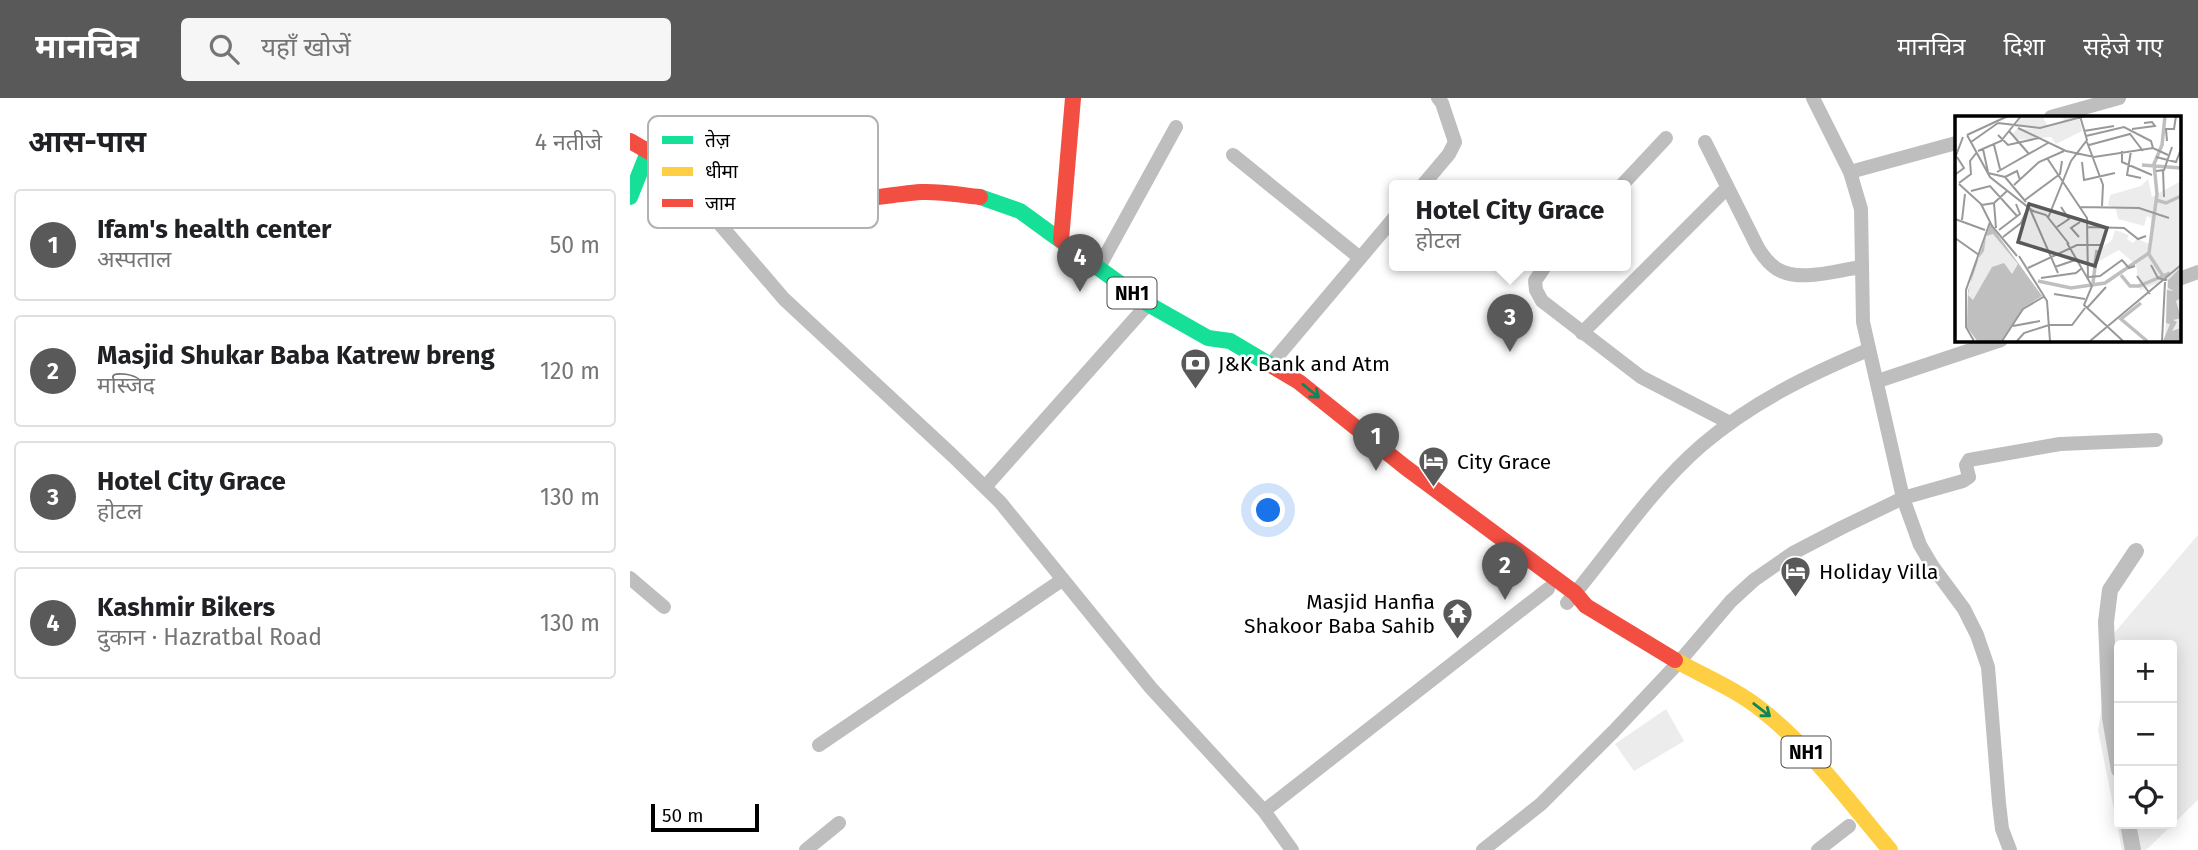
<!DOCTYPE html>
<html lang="hi">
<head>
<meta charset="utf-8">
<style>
	:root { --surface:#fff; --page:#f6f6f6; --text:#202124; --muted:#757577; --line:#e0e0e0; --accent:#595959 }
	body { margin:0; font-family:"Fira Sans","Noto Sans Devanagari",sans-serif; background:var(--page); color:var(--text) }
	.controls { position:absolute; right:21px; bottom:21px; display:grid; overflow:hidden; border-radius:7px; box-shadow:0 4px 18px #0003 }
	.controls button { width:63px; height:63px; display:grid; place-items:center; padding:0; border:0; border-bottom:2px solid var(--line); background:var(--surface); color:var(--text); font:35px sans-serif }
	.scale { position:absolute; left:21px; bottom:18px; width:108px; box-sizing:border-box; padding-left:7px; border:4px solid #000; border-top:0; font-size:19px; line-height:24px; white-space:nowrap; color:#000; -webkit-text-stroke:5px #fff; paint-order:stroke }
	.you { position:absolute; left:639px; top:413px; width:24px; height:24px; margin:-18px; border:5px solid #fff; border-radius:50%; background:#1a73e8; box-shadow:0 0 0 10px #1a73e833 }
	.badge { display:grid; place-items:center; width:46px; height:46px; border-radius:50%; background:var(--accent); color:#fff; font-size:23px; font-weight:700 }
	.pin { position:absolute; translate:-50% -58px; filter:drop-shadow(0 2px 4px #0008) }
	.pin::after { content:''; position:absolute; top:37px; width:24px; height:21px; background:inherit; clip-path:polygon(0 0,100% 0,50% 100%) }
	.popup { position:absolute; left:759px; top:82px; width:242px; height:91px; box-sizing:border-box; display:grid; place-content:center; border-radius:7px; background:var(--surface); filter:drop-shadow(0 2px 5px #0005); font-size:23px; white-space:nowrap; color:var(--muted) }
	.popup b { font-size:26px; color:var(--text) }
	.popup::after { content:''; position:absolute; left:50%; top:100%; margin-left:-14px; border:14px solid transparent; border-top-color:var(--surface) }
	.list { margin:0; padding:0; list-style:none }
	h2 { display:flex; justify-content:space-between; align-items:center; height:91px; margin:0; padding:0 28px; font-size:30px }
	h2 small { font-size:23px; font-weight:400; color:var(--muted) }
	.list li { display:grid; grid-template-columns:46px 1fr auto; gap:21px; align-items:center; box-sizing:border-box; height:112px; margin:0 14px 14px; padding:0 14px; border:2px solid var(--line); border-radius:7px }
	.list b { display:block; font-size:26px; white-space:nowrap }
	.list p { margin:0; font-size:23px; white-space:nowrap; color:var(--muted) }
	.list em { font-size:23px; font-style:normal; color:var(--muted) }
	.icon { flex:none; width:38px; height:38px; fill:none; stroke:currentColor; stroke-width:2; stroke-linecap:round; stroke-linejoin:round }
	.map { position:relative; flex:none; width:1568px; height:752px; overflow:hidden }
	header { display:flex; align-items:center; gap:42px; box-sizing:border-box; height:98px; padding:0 35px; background:var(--accent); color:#fff }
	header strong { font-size:33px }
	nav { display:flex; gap:38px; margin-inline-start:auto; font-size:24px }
	.search { width:490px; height:63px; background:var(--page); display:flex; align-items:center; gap:18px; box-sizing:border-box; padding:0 24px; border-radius:7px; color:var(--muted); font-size:26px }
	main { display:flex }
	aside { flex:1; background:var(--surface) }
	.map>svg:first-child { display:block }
</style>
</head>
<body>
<header>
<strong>मानचित्र</strong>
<div class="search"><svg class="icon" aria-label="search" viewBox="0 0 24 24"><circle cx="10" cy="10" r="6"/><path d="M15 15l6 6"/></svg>यहाँ खोजें</div>
<nav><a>मानचित्र</a><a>दिशा</a><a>सहेजे गए</a></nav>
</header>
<main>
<aside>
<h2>आस-पास<small>4 नतीजे</small></h2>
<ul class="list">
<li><span class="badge">1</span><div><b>Ifam's health center</b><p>अस्पताल</p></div><em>50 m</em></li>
<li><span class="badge">2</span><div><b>Masjid Shukar Baba Katrew breng</b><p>मस्जिद</p></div><em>120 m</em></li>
<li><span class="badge">3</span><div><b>Hotel City Grace</b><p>होटल</p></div><em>130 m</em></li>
<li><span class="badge">4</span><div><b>Kashmir Bikers</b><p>दुकान · Hazratbal Road</p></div><em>130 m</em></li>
</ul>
</aside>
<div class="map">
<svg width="1568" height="752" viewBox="0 0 1568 752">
	<rect width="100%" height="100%" fill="#fff"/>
	<g fill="#ececec" fill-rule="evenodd">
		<path d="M1568,437v265l-52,50h-24l-24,-120 17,-98zM1489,547h53v179h-53z"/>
		<path d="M1036,611l18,32 -50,30 -19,-27z"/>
	</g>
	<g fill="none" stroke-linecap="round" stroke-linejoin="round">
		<g stroke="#bfbfbf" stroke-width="16">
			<path d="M1489,672l-9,-52 -4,-96 4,-32 26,-39"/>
			<path d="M1498,726l5,26"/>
		</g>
		<g stroke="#bebebe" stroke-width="14">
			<path d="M1183,0l37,74 11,37 2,113 40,176 17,47 13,22 31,42 13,26 11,32 11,136 3,26 8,21"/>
			<path d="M1421,19l68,-19"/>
			<path d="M1075,44l53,106c5,8 11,16 19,21 23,14 60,1 85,-2"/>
			<path d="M603,57l127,103"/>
			<path d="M45,74l109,127 169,157 47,46 151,186 113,123 28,39"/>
			<path d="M1220,74l106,-29"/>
			<path d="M792,88l27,-32 6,-12 -13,-39 -4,-5"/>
			<path d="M991,88l45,-48"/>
			<path d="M915,168l-10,15 1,9 6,11 99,76 89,46"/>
			<path d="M468,171l78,-142"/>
			<path d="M1549,181l19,-7"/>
			<path d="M952,235l145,-145"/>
			<path d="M641,266l123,-146"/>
			<path d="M1248,283l123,-41"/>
			<path d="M355,389l163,-183"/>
			<path d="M0,480l34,29"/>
			<path d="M937,505c44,-52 83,-113 135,-158 49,-42 106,-70 166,-95"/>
			<path d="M189,647l243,-165"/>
			<path d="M634,713l284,-222"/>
			<path d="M176,752l33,-27"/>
			<path d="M853,752l58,-46 73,-73 65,-69 52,-61 23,-21 39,-27 48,-25 62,-30 60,-17 6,-4 -3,-12 3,-5 91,-16 96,-4"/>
			<path d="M1188,752l31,-24"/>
		</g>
		<g stroke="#16e098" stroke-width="16">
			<path d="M0,99l18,-45"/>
			<path d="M350,99l40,14 128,93 60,34 22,3 44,26"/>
		</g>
		<path stroke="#ffcf43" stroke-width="16" d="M1045,562c30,17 61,29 88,51 49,39 87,92 127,139"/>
		<g stroke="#f24e42" stroke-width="16">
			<path d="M0,43c41,23 90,53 137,60 50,9 104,-5 154,-9 19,-1 40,3 59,5"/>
			<path d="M431,142l12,-142"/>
			<path d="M644,269l25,15 106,85 170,126 11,13 89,54"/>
		</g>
	</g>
	<defs><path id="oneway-shaft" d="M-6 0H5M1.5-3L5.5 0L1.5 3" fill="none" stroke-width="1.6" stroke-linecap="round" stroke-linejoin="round" transform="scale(1.75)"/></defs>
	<g stroke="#0d865b">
		<use href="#oneway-shaft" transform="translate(681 293) rotate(39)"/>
		<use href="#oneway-shaft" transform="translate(1132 612) rotate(38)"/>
	</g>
	<defs>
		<symbol id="bank-pin" viewBox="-11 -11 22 30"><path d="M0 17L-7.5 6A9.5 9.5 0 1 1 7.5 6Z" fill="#595959" stroke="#fff"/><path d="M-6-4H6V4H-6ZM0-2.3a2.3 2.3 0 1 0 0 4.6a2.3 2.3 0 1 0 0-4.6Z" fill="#fff"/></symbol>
		<symbol id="hotel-pin" viewBox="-11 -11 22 30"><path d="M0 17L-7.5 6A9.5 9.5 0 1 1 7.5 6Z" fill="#595959" stroke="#fff"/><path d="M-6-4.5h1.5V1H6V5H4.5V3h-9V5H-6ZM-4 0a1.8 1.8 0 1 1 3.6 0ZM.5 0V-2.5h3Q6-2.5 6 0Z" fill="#fff"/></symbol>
		<symbol id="temple-pin" viewBox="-11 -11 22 30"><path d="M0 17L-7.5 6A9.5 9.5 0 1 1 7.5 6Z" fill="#595959" stroke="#fff"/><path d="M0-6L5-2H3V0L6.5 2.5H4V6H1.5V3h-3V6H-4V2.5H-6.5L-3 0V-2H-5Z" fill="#fff"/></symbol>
	</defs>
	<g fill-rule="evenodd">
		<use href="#bank-pin" x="548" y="248" width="35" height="47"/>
		<use href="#hotel-pin" x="786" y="346" width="35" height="47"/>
		<use href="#hotel-pin" x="1148" y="456" width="35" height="47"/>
		<use href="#temple-pin" x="810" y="498" width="35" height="47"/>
	</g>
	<g text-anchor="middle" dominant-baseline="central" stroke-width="5" stroke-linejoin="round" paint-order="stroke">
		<g fill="#fff" stroke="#4c4c4c" stroke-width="2">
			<rect x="477.5" y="179.5" width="49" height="31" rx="5"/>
			<rect x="1151.5" y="638.5" width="49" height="31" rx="5"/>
		</g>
		<g font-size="19" font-weight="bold" fill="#000">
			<text x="502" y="195">NH1</text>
			<text x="1176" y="654">NH1</text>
		</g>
		<g font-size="21" fill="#000" stroke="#fff" text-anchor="start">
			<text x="588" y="266">J&amp;K Bank and Atm</text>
			<text x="827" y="364">City Grace</text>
			<text x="1189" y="474">Holiday Villa</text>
			<text x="805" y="504" text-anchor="end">Masjid Hanfia<tspan x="805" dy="24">Shakoor Baba Sahib</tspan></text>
		</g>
	</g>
	<g transform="translate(1325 18)">
		<rect width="226" height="226" fill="#fff"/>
		<path d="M66,0h21l6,10 15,-4 1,-6h15l3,15 -26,13 -5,-7 -34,3 -5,-6 5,-5 21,-1 -23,-1zM193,63l4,18 29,-16v155l-16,5 2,-61 -27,10 -4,-25 -17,-15 -27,15 3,-12 17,-13 3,-10 14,5 -2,4 6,4 4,-4 13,5 1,-26 -4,-2 -3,10 -26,-7 -2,-10 -8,-4 2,-10 31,-9zM35,108l52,72 -65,45 -10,-20 1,-30z" fill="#ececec"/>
		<path d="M35,108l52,72 -18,11 -23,34h-24l-10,-14 1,-36zM38,118l25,30 -6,10 -8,-11 -12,4 -19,33 -5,-5 6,-30 10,-14 2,-15zM226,151v31l-5,3 5,17 -8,2 4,2 -5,9 9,-3v13h-18l7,-17 -4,-1 1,-33 7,1 -6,-3v-8z" fill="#bfbfbf" fill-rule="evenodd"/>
		<path fill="none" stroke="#bfbfbf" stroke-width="3.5" d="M187,49l39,3M201,84l10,3 15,-7M193,137l15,23M166,159l9,11h9l31,-13M83,165l33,7 34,-5 44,-30 8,-59 -3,-30 8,-19 3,-29M138,167l4,-33M186,187l-20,16 26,22"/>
		<path fill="none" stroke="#999" stroke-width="2" d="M43,7l42,5 45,-12M63,12l48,23 28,6 59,-9 15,7M177,13l23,-3 -3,-4 -8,1M54,15l20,23M129,15l30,-5M12,19l41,-19M12,19l23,42 43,34 13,4 23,29M43,19l10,10 31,-7M131,20l38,-9 27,14 2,7M212,25l-1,-12h8l2,-13M16,26l27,-19M132,26l16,43 -1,21M39,29l6,24M134,29l41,-11 13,17M28,33l5,23M23,35l23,-10 20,-25M167,35v11l30,13M176,35l-4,24 14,3M201,41l20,5 5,-13M0,42l8,-21M92,42l40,60 1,61M127,46l2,18 31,-7M208,54l1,27M201,55l8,-1 8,-23M42,56l51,-29M33,57l17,4 21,25M1,58l8,-6 -7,-11M50,61l12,-6 3,9M4,67l12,-9 -1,-13 7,-9M4,68l23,21 12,-2 13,-12M59,69l25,-23 25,-11M16,75l19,-5 27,30M70,84l35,-26 2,-13M39,87l2,25M26,88l11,22 25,30M125,91l59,1 30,10M75,93l28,64M93,102l23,-57 16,-21 -7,-24M0,103l30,11M7,104l3,-26M102,111l12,-8 -8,-12M133,111l36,1 14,11 8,-3M44,114l21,-16 -4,-10M48,121l18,-14 7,-15M124,121l-8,-9 9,-6M0,122l24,17M112,127l25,43 -8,19 39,36M64,140l28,45 3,40M196,149l7,13 9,2M100,151l23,-8M73,152l49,-23h23M182,160l13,18M134,161l11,-1 22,-16 7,8 6,-2M86,162l35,-5 6,-5M99,178l31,5M132,192l19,-21M58,210l27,-5M19,225l-8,-14v-37l24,-68M47,225l21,-32 22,-13M62,225l7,-8 25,-8h23l13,-17M135,225l91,-76M207,225l3,-59"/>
		<path fill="#595959" fill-opacity="0.15" stroke="#595959" stroke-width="3.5" d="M74,88l78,24 -12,38 -77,-24z"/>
		<rect width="226" height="226" fill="none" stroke="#000" stroke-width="3.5"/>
	</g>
	<rect x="18" y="18" width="230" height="112" rx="10" fill="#fff" stroke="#b2b2b2" stroke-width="2"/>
	<rect x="32" y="38" width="31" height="8" fill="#16e098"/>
	<rect x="32" y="69" width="31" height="9" fill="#ffcf43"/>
	<rect x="32" y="101" width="31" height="8" fill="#f24e42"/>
	<g font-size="19" fill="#000">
		<text x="75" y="49">तेज़</text>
		<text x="75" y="80">धीमा</text>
		<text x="75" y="112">जाम</text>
	</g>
</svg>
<div class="controls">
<button>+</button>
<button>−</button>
<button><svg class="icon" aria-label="locate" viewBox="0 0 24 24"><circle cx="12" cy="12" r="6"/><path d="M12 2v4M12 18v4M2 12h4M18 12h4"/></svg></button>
</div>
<div class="scale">50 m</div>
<div class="you"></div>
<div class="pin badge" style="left:746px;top:373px">1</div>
<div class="pin badge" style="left:875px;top:502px">2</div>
<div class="pin badge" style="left:880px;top:254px">3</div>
<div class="popup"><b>Hotel City Grace</b>होटल</div>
<div class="pin badge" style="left:450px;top:194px">4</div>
</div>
</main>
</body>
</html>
